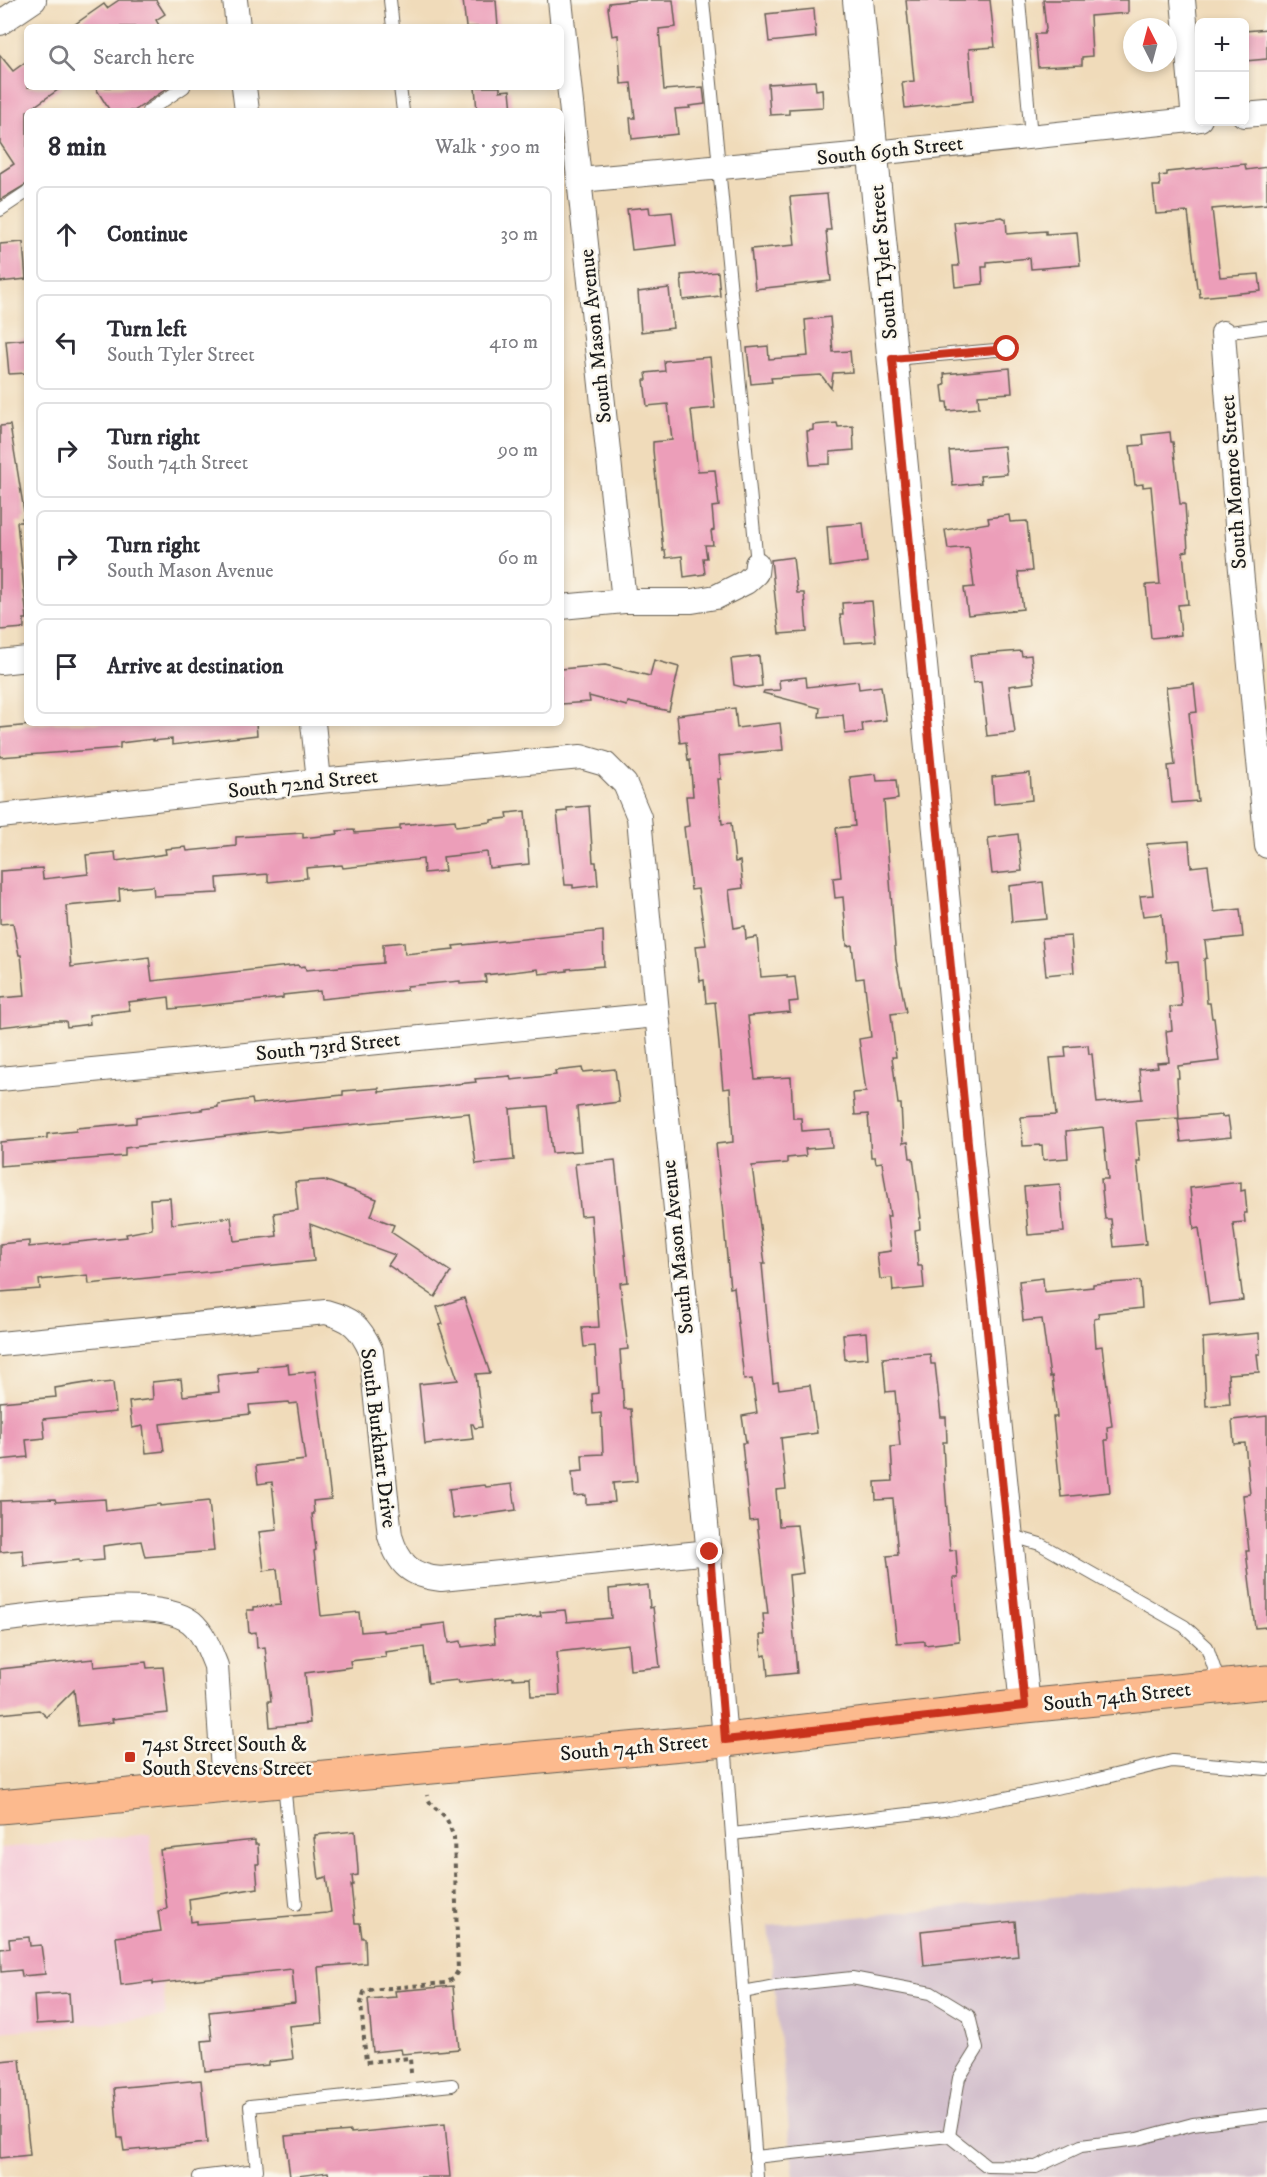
<!DOCTYPE html>
<html lang="en">
<head>
<meta charset="utf-8">
<style>
	:root { --surface:#fff; --page:#f2f2f3; --text:#2b2b33; --muted:#7c7c81; --line:#e1e1e2 }
	body { margin:0; font-family:"IM FELL DW Pica",serif; background:var(--page); color:var(--text) }
	.controls { position:absolute; right:18px; top:18px; display:grid; overflow:hidden; border-radius:9px; box-shadow:0 3px 9px #0003 }
	.controls button { width:54px; height:54px; display:grid; place-items:center; padding:0; border:0; border-bottom:2px solid var(--line); background:var(--surface); color:var(--text); font:30px sans-serif }
	.compass { position:absolute; left:1123px; top:18px; width:54px; height:54px; border-radius:50%; background:var(--surface); box-shadow:0 3px 9px #0003; rotate:354deg }
	.stop { position:absolute; width:18px; height:18px; margin:-14px; border:4px solid #c8321e; border-radius:50%; background:#fff }
	.stop.end { background:#c8321e; border-color:#fff; box-shadow:0 2px 6px #0008 }
	.list { margin:0; padding:0; list-style:none }
	h2 { display:flex; justify-content:space-between; align-items:center; height:78px; margin:0; padding:0 24px; font-size:26px }
	h2 small { font-size:20px; font-weight:400; color:var(--muted) }
	.list li { display:grid; grid-template-columns:39px 1fr auto; gap:18px; align-items:center; box-sizing:border-box; height:96px; margin:0 12px 12px; padding:0 12px; border:2px solid var(--line); border-radius:9px }
	.list b { display:block; font-size:22px; white-space:nowrap }
	.list p { margin:0; font-size:20px; white-space:nowrap; color:var(--muted) }
	.list em { font-size:20px; font-style:normal; color:var(--muted) }
	.icon { flex:none; width:33px; height:33px; fill:none; stroke:currentColor; stroke-width:2; stroke-linecap:round; stroke-linejoin:round }
	.map { position:relative; flex:none; width:1267px; height:2177px; overflow:hidden }
	.search { position:absolute; background:var(--surface); box-shadow:0 3px 9px #0003; left:24px; top:24px; width:540px; height:66px; display:flex; align-items:center; gap:15px; box-sizing:border-box; padding:0 21px; border-radius:9px; color:var(--muted); font-size:22px }
	.panel { position:absolute; background:var(--surface); box-shadow:0 3px 9px #0003; left:24px; top:108px; width:540px; height:618px; border-radius:9px }
	.map>svg:first-child { display:block }
</style>
</head>
<body>
<div class="map">
<svg width="1267" height="2177" viewBox="0 0 1267 2177">
	<rect width="100%" height="100%" fill="#fbf7ec"/>
	<filter id="ink" filterUnits="userSpaceOnUse"><feTurbulence type="fractalNoise" baseFrequency=".0167" numOctaves="2"/><feDisplacementMap in="SourceGraphic" scale="12" xChannelSelector="R" yChannelSelector="G"/><feConvolveMatrix kernelMatrix="1 2 1 2 8 2 1 2 1" color-interpolation-filters="sRGB"/></filter>
	<filter id="wash" filterUnits="userSpaceOnUse"><feTurbulence type="fractalNoise" baseFrequency=".008" numOctaves="4" result="noise"/><feDisplacementMap in="SourceGraphic" scale="24" xChannelSelector="R" yChannelSelector="G"/><feGaussianBlur stdDeviation="1.35" result="paint"/><feColorMatrix in="noise" values="0 0 0 0 0 0 0 0 0 0 0 0 0 0 0 0 0 1.4 0 .05"/><feComposite in="paint" operator="in"/></filter>
	<g filter="url(#wash)">
		<rect width="100%" height="100%" fill="#f0dbba"/>
		<path fill="#f5cfda" d="M150,1834l16,183 -166,15v-184z"/>
		<path fill="#d1bdcb" d="M1267,1875v302h-473l-26,-251z"/>
		<g id="blocks">
			<g fill="#ec9eb9">
				<path d="M119,0h37l9,14 -9,6 4,7h-89l33,-23 3,4z"/>
				<path d="M463,0h33l2,27h-32z"/>
				<path d="M636,0h37l3,27 -17,2 5,61 39,-3 2,17 -16,2 1,2 -15,1 3,25 -46,5 -2,-21h5l-4,-35 -10,1 -3,-49 -6,1 -4,-28 1,-5z"/>
				<path d="M906,0h84l5,47 -26,2 4,52 -68,7 -3,-26 12,-1z"/>
				<path d="M1043,0h85v13l-38,3 2,40 -10,1v8l-44,2 -3,-33h9l2,-5z"/>
				<path d="M814,9l2,28 -47,5 -3,-28z"/>
				<path d="M1267,29v30l-22,2v-30z"/>
				<path d="M0,55l13,16 14,-10v26h35l-27,19 3,5h-11v73l-27,16v-27l14,-9 -14,-21z"/>
				<path d="M815,81l1,9 6,-1 1,18 -34,2v5l-19,1 -2,-31z"/>
				<path d="M95,87h74l-35,24h-24z"/>
				<path d="M475,87h25v4l10,-1 2,21h-35z"/>
				<path d="M1245,164l1,6 21,-3v37l-55,5 8,68 39,-3 2,17 -61,6 -1,-9h-2l-9,-76 -32,2 -3,-28h7l-1,-10 8,-1v-3z"/>
				<path d="M827,194l4,36h-5l5,51 -76,8 -4,-40 44,-4 -5,-48z"/>
				<path d="M649,207l1,7 22,-2 4,33 -44,5 -5,-41z"/>
				<path d="M1002,217l4,2 1,15 39,-3v3l31,-2 3,33 -49,4 -1,-11 -43,4v5h-5l1,17 -28,3 -2,-21h6l-5,-44z"/>
				<path d="M23,242l3,37 -26,3v-38z"/>
				<path d="M718,272l2,24 -37,4 -2,-25z"/>
				<path d="M669,288l4,40 -32,4 -3,-40z"/>
				<path d="M830,317l3,35 17,-1 2,21 -19,1 -2,15 -10,-13 -50,3 1,4 -21,2 -4,-36 21,-2 1,13 39,-3 -3,-36z"/>
				<path d="M27,339v34l-18,1 -3,-33z"/>
				<path d="M710,357l5,51 -24,2 7,61 17,-1 4,36 -7,1 2,23 -3,1 2,14h-8l2,13h-4l2,16 -21,3 -2,-21 -16,2 -1,-8 -2,1 -10,-101v-8l19,-2 -4,-36 -21,2 -3,-26h3l-1,-7 19,-2 -1,-10z"/>
				<path d="M1010,368l2,25 -34,2 1,13 -31,3 -1,-9h-3l-2,-16 3,-1 -1,-11z"/>
				<path d="M837,423l1,4 15,-1 1,24 -24,2v12l-20,1 -3,-34 6,-1v-5z"/>
				<path d="M10,425l15,92 -3,1 1,4h-6l10,97h-3v9l-24,2v-204z"/>
				<path d="M1170,432l1,10h2l7,62h5l3,47 -5,1 5,52 -10,1 3,30 -30,3 -5,-53 14,-1 -9,-98 -8,1v-3l-8,1 -5,-39 14,-1 -1,-10z"/>
				<path d="M1004,446l3,28 -27,2 1,7 -28,3 -4,-35z"/>
				<path d="M1009,515l1,7 17,-1 5,50 -14,1 5,37 -55,6 -4,-27 10,-1 -5,-40 -21,2 -3,-19 44,-7 -1,-5z"/>
				<path d="M863,523l4,39 -37,5 -3,-41z"/>
				<path d="M793,557l4,36h7l3,39 -28,2 -8,-74z"/>
				<path d="M872,601l4,40 -32,2 -4,-28h3l-1,-12z"/>
				<path d="M1021,651l1,5 9,-1 3,28 -25,3 6,47 -28,3 -6,-54 -8,1 -3,-28z"/>
				<path d="M759,656l3,30 -16,2 -12,-3 -3,-26z"/>
				<path d="M654,660l25,7 -10,44 -41,-9 -1,4 -38,-10 1,6 -29,2v-35l44,-4 45,11z"/>
				<path d="M806,677l1,10 51,-6 1,8 22,-3 5,34 -24,3 1,9 -18,2 -2,-19 -24,2 1,-9 -57,-15 1,-2 16,-1 -1,-10z"/>
				<path d="M1194,684l3,28 -8,1 9,88 -26,2 -4,-37 7,-1 -9,-78z"/>
				<path d="M735,708l2,20 43,-5 3,27 -64,6 2,23h-3l4,45 9,-1 4,39 5,-1 3,27 -14,2 5,38 11,-2 1,13 11,-2 4,40 26,-2v3l8,-1 3,24 -9,1 1,10 -42,4 7,63 36,-2 2,41h8l1,13 28,-2 2,18 -27,2 1,7 -19,2v5l-35,3 13,98h-3l11,119 5,-1 1,7 31,-4 7,48 -36,5 5,51 -10,1 3,36 18,-1 6,48 -14,2 8,98 -29,3 -2,-21 -4,1 -2,-21h5l-2,-21h5l-11,-94 -7,1 -8,-78h4l-4,-27 15,-3 -5,-34 -8,1 -10,-93 -4,1 -14,-144 17,-2 -3,-54 -7,1 -8,-87 -9,1 -2,-23 -4,1 -4,-35 10,-1 -8,-56 -7,1 -7,-63 5,-1 -3,-30h7l-3,-36 -2,1 -2,-19 -6,1 -3,-28z"/>
				<path d="M53,723h203l1,12 -85,10v-6l-19,2v-2l-33,4v5l-120,9v-29z"/>
				<path d="M1030,773l2,27 -38,4 -2,-27z"/>
				<path d="M876,774l1,7 19,-1 2,19 -14,2 12,159 10,52 -15,2 5,43h-4l6,47h3l2,39 5,-1 2,16h3l8,60h-2l1,11 -5,1 3,36h4l2,22 -31,3 -1,-13 -12,1 -3,-26 14,-2 -4,-35h3l-8,-54 -6,1 -1,-6h-4l-3,-43 -13,1 -2,-22 13,-1 -7,-53 12,-2 -7,-59 -8,1 -4,-34 -5,1 -4,-49 -8,1 -2,-20 8,-1 -5,-49 19,-2 -5,-49z"/>
				<path d="M589,806l4,56h3l2,23 -25,3v-3h-8l-8,-73 10,-1v-3z"/>
				<path d="M525,811l4,53 -40,4 -2,-16 -44,5 2,14 -21,2 -1,-14 -80,9 -1,-3 -36,3 1,10 -39,4v-8l-51,4 1,15 -64,3 -1,-10 -34,3 1,12 -54,5 5,61 78,-10 3,24 146,-16 1,2 6,-1 1,4 77,-7v-19l21,-2 1,12 49,-5 -1,-3 150,-15 1,35 -37,3v2l-28,3 -1,-5 -53,6 1,7 -26,2v-3l-53,5v4l-86,9 -1,-8 -37,4v3l-113,11 -1,-12 -41,5 2,8 -41,5 1,9 -23,3 -1,-6h-13l-53,6v-29l25,-2 -4,-41h-2l-6,-32 -13,1v-53l42,-3 1,11 45,-5 -2,-19 29,-3 1,9 50,-7 -1,-5 21,-2 1,4 49,-5v-9l67,-4v5l35,-4 -1,-3 17,-1 1,3 45,-4v-4l55,-5 1,6 35,-4v-2l17,-2 -1,-5z"/>
				<path d="M1018,834l4,37 -30,3 -4,-36z"/>
				<path d="M1189,841l2,26 17,-2 6,47 26,-3 3,28 -38,4 2,17 -3,1 3,44h3l2,15h2l5,43 -41,5 1,12h-2l2,40 -43,3 4,40h-3l9,83 -32,3 -3,-28h-6l-4,-40h7l-5,-52 -37,4 2,27 -25,2 -1,-15 -19,1 -2,-29 35,-2 -6,-57 16,-1 -1,-10 23,-2 1,9h3l5,49 45,-4 -3,-30 19,-2 -1,-4 12,-1 -3,-31 6,-1 -2,-23 12,-1 -4,-45 -12,1 -4,-48 -19,2 -3,-20 13,-1 -6,-51z"/>
				<path d="M1043,882l4,37 -35,3 -3,-36z"/>
				<path d="M1071,936l3,36 -28,3 -4,-37z"/>
				<path d="M582,1068l1,4 32,-3 4,33 -42,5 4,44 -29,2 -5,-47 -37,3 4,51 -38,4 -7,-51 -192,19 -7,-1 -145,17v8l-125,10v-24l47,-4v-4l29,-3v-3l60,-5v-6l66,-7 -1,-1 17,-2v-3l34,-5 1,5 90,-9v-4l36,-3v4l97,-10 -1,-3 35,-3 1,4 45,-5 -1,-4z"/>
				<path d="M1222,1115v2l6,-1 3,21 -50,5 -3,-23z"/>
				<path d="M615,1160l13,122 -8,1 8,66 -8,1 4,59h7l6,72 -24,2 2,19 -29,2v-9l-12,1 -2,-24 11,-1 -1,-16 21,-1 -2,-41 -8,1 -1,-20 6,-1 -3,-47 -11,1 -2,-19 17,-1 -8,-112 -10,1 -6,-52z"/>
				<path d="M324,1180l53,19 -6,17 23,9 -3,7 60,40 -16,25 -47,-32 7,-10 -85,-31 4,37 -225,23 -1,-9 -49,5 1,9 -40,3v-48l29,-3v6l98,-10 -1,-3 26,-5 -2,-30 20,-1 2,26 59,-7 3,24 43,-5 -3,-23 24,-3 -3,-28z"/>
				<path d="M1241,1182v9l4,-1 2,23h-3l1,9 -12,1 10,77 -34,4 -10,-76 -5,1 -4,-41z"/>
				<path d="M1060,1184l4,48 -36,3 -4,-48z"/>
				<path d="M1043,1278l1,14 49,-5v-3l47,-3 2,27 -44,5 1,5 -5,1 2,28 6,-1 10,80 -5,1 1,13h-3l5,52 -49,5 -8,-80h4l-5,-41 -2,1 -8,-58 -19,2 -4,-40z"/>
				<path d="M464,1298l26,75 -14,1 6,53 -7,1 -2,-4h-2l2,15 -48,5 -6,-60 39,-4 -19,-55 4,-1 -6,-17z"/>
				<path d="M866,1332l2,26 -23,2 -2,-26z"/>
				<path d="M1259,1333l1,21h-3l2,18 -31,2 2,30 -24,2 -3,-68z"/>
				<path d="M930,1354l1,10h4l6,53h5l1,25h-4l2,42 5,67 6,-1 2,28h-5l6,63 -34,4v-4l-28,2 -10,-87 11,-1 -5,-56 -17,1 -1,-18 18,-1 -2,-34 9,-1 -5,-55 -9,1 -3,-34z"/>
				<path d="M288,1364l1,10 26,-3 16,128 -18,2 1,13h-2l4,36 -2,1 7,65 38,-4 2,20 22,-2v2l39,-4v-2l24,-3 3,20 12,-2 1,6 33,-4 -2,-22 48,-5 -1,-4 25,-2 2,12 44,-4 -2,-29 39,-4 2,23 3,-1 7,60 -30,3 -2,-26 -71,8 3,43 -29,1 -1,-18 -17,1v-2l-54,6 -1,-3 -30,3 -4,-36 -39,5 1,5 -36,4 1,6 -46,6 5,50 -40,4 -2,-26h3l-6,-54 -8,1 -1,-16 -7,1 -2,-23h7v-3l27,-2 -4,-36 -13,2 -5,-39 18,-2 -5,-48 -14,2 -2,-18 49,-6 -8,-57 -7,1 -1,-2 -40,3 1,9 -90,10 4,27 -18,2 -3,-27 -11,2 -3,-26 24,-3 -1,-17 29,-3 2,17 36,-4 -2,-17 41,-4 -1,-4z"/>
				<path d="M93,1382v2l20,-2 3,30 -73,7 2,19 -19,2 2,17 -28,3v-58l56,-5 -1,-9z"/>
				<path d="M1267,1416v211l-12,1 -9,-77h3l-6,-56 7,-1 -5,-51 -11,1 -2,-24z"/>
				<path d="M512,1484l4,26 -63,9 -4,-30 36,-4 1,2z"/>
				<path d="M55,1499l1,3 49,-3 1,12 54,-7v2l49,-5 5,50 -69,6 -4,-16 -38,5 1,14 -25,2v-2l-55,6 -1,-16 -23,2v-51z"/>
				<path d="M93,1659l1,8 52,-5 1,6 16,-1 5,46 -56,6 1,3 -35,4 -4,-36 -27,27 -8,-7 -39,4v-45z"/>
				<path d="M355,1831l3,39v5l-6,1 1,9h-2l4,38h5l2,15h3l1,25 -48,4 4,56 -33,3 4,33 -25,3v3l-63,6 -3,-30 10,-1 -3,-28 86,-9 -3,-34 -139,15v-3l-32,4 -5,-48 45,-6 -3,-20 9,-2 -7,-59 95,-10v4h3l1,20h-3l2,24 -69,11 2,23 6,-1v3l130,-11 4,-1 -5,-35 -7,2 -5,-41h1v-3z"/>
				<path d="M1015,1921l3,35 -94,10 -3,-35z"/>
				<path d="M29,1937l1,9 11,-1 4,29 -23,2 -1,-6 -20,2 -1,-23 10,-1 -1,-9z"/>
				<path d="M453,1986l6,63 -57,5 -1,-5 -28,3 -5,-53 28,-2 -1,-6z"/>
				<path d="M69,1993l2,29 -35,2 -2,-29z"/>
				<path d="M20,2059l10,96 -30,3v-97z"/>
				<path d="M201,2080l6,63 -83,8 -2,-13h-4l-4,-50z"/>
				<path d="M445,2124l5,53h-121l-1,-5 -38,5 -5,-41 66,-5v2z"/>
			</g>
		</g>
	</g>
	<g filter="url(#ink)">
		<use href="#blocks" fill-opacity="0" stroke="#665f53" stroke-width="1.5"/>
		<g fill="none" stroke-linecap="round" stroke-linejoin="round">
			<defs>
				<g id="service">
					<path d="M390,0l3,27"/>
					<path d="M703,0l54,564"/>
					<path d="M1019,0l12,137"/>
					<path d="M400,87l3,24"/>
					<path d="M148,111l36,-24"/>
					<path d="M0,210l27,-18"/>
					<path d="M1223,333l44,-6"/>
					<path d="M893,359l114,-10"/>
					<path d="M1009,1535l31,9 144,82 23,21 13,39"/>
					<path d="M725,1741l32,436"/>
					<path d="M284,1783l12,121"/>
					<path d="M732,1834l212,-24 142,-28 86,-21 95,8"/>
					<path d="M743,1992l32,-6 77,-8 79,15 38,23 8,33 -18,29 -10,58"/>
					<path d="M755,2157l194,-21 38,30 49,1 45,-21 56,-7 56,-15 74,-9"/>
					<path d="M199,2177l58,-7 -7,-64 202,-21"/>
				</g>
				<g id="minor">
					<path d="M235,0l3,27"/>
					<path d="M560,0l64,601"/>
					<path d="M1183,0l11,120"/>
					<path d="M0,23l34,-23"/>
					<path d="M244,87l3,24"/>
					<path d="M1244,115l23,-2"/>
					<path d="M580,180l295,-27 325,-34"/>
					<path d="M1223,333l15,205 29,308"/>
					<path d="M561,607l63,-6h68l24,-4 30,-15 10,-9 1,-9"/>
					<path d="M0,662l27,-3"/>
					<path d="M313,723l6,58"/>
					<path d="M0,816l319,-35 262,-24 24,7 20,20 14,33c27,308 61,615 86,923"/>
					<path d="M0,1079l656,-64"/>
					<path d="M0,1344l326,-32c25,7 34,14 45,39l19,185c9,29 21,40 51,43l269,-27"/>
					<path d="M0,1620c45,-4 156,-25 191,2 13,11 19,29 25,44l8,119"/>
				</g>
				<path id="tertiary" d="M858,0l110,1143 57,563"/>
				<path id="primary" d="M0,1807l725,-67 300,-34 242,-24"/>
			</defs>
			<use href="#service" stroke="#665f53" stroke-width="14"/>
			<use href="#minor" stroke="#665f53" stroke-width="26"/>
			<use href="#tertiary" stroke="#665f53" stroke-width="32"/>
			<use href="#primary" stroke="#665f53" stroke-width="35"/>
			<path stroke="#665f53" stroke-width="4" stroke-dasharray="4.5 4.5" stroke-linecap="butt" d="M411,2073l-1,-15 -44,4 -5,-59 3,-11 4,-2 77,-7 8,-4 5,-8 -4,-134c-3,-6 -5,-14 -8,-19 -7,-9 -17,-12 -19,-23"/>
			<use href="#service" stroke="#fff" stroke-width="12"/>
			<use href="#minor" stroke="#fff" stroke-width="24"/>
			<use href="#tertiary" stroke="#fff" stroke-width="30"/>
			<use href="#primary" stroke="#fcba8e" stroke-width="33"/>
		</g>
	</g>
	<g fill="none" stroke-linecap="round" stroke-linejoin="round" filter="url(#ink)">
		<path stroke="#c8321e" stroke-width="8" d="M710,1552l15,188 300,-34 -57,-563 -76,-784 115,-10"/>
	</g>
	<rect fill="#c8321e" stroke="#fbf7ec" stroke-width="2" x="124" y="1751" width="12" height="12" rx="3"/>
	<g text-anchor="middle" dominant-baseline="central" stroke-width="5" stroke-linejoin="round" paint-order="stroke">
		<g font-size="21" fill="#1c1c1c" stroke="#fbf7ec">
			<text transform="translate(890 151) rotate(-6)">South 69th Street</text>
			<text transform="translate(884 262) rotate(-95)">South Tyler Street</text>
			<text transform="translate(596 336) rotate(-96)">South Mason Avenue</text>
			<text transform="translate(1234 482) rotate(-94)">South Monroe Street</text>
			<text transform="translate(303 784) rotate(-6)">South 72nd Street</text>
			<text transform="translate(328 1047) rotate(-6)">South 73rd Street</text>
			<text transform="translate(678 1247) rotate(-96)">South Mason Avenue</text>
			<text transform="translate(378 1438) rotate(83)">South Burkhart Drive</text>
			<text transform="translate(1117 1697) rotate(-6)">South 74th Street</text>
			<text transform="translate(634 1748) rotate(-5)">South 74th Street</text>
		</g>
		<g font-size="21" fill="#1c1c1c" stroke="#fbf7ec" text-anchor="start">
			<text x="142" y="1745">74st Street South &amp;<tspan x="142" dy="24">South Stevens Street</tspan></text>
		</g>
	</g>
</svg>
<div class="controls">
<button>+</button>
<button>−</button>
</div>
<svg class="compass" viewBox="-18 -18 36 36"><path d="M0-13l5 13h-10z" fill="#e53935"/><path d="M0 13l5-13h-10z" fill="#7c7c81"/></svg>
<div class="stop" style="left:1007px;top:349px"></div>
<div class="stop end" style="left:710px;top:1552px"></div>
<div class="search"><svg class="icon" aria-label="search" viewBox="0 0 24 24"><circle cx="10" cy="10" r="6"/><path d="M15 15l6 6"/></svg>Search here</div>
<section class="panel">
<h2>8 min<small>Walk · 590 m</small></h2>
<ul class="list">
<li><svg class="icon" aria-label="ahead" viewBox="0 0 24 24"><path d="M12 20V5M6 11l6-6 6 6"/></svg><div><b>Continue</b></div><em>30 m</em></li>
<li><svg class="icon" aria-label="left" viewBox="0 0 24 24"><path d="M17 20v-9H6M10 6l-5 5 5 5"/></svg><div><b>Turn left</b><p>South Tyler Street</p></div><em>410 m</em></li>
<li><svg class="icon" aria-label="right" viewBox="0 0 24 24"><path d="M7 20v-9h11M14 6l5 5-5 5"/></svg><div><b>Turn right</b><p>South 74th Street</p></div><em>90 m</em></li>
<li><svg class="icon" aria-label="right" viewBox="0 0 24 24"><path d="M7 20v-9h11M14 6l5 5-5 5"/></svg><div><b>Turn right</b><p>South Mason Avenue</p></div><em>60 m</em></li>
<li><svg class="icon" aria-label="arrive" viewBox="0 0 24 24"><path d="M6 21V4h12l-3 4 3 4H6"/></svg><div><b>Arrive at destination</b></div></li>
</ul>
</section>
</div>
</body>
</html>
